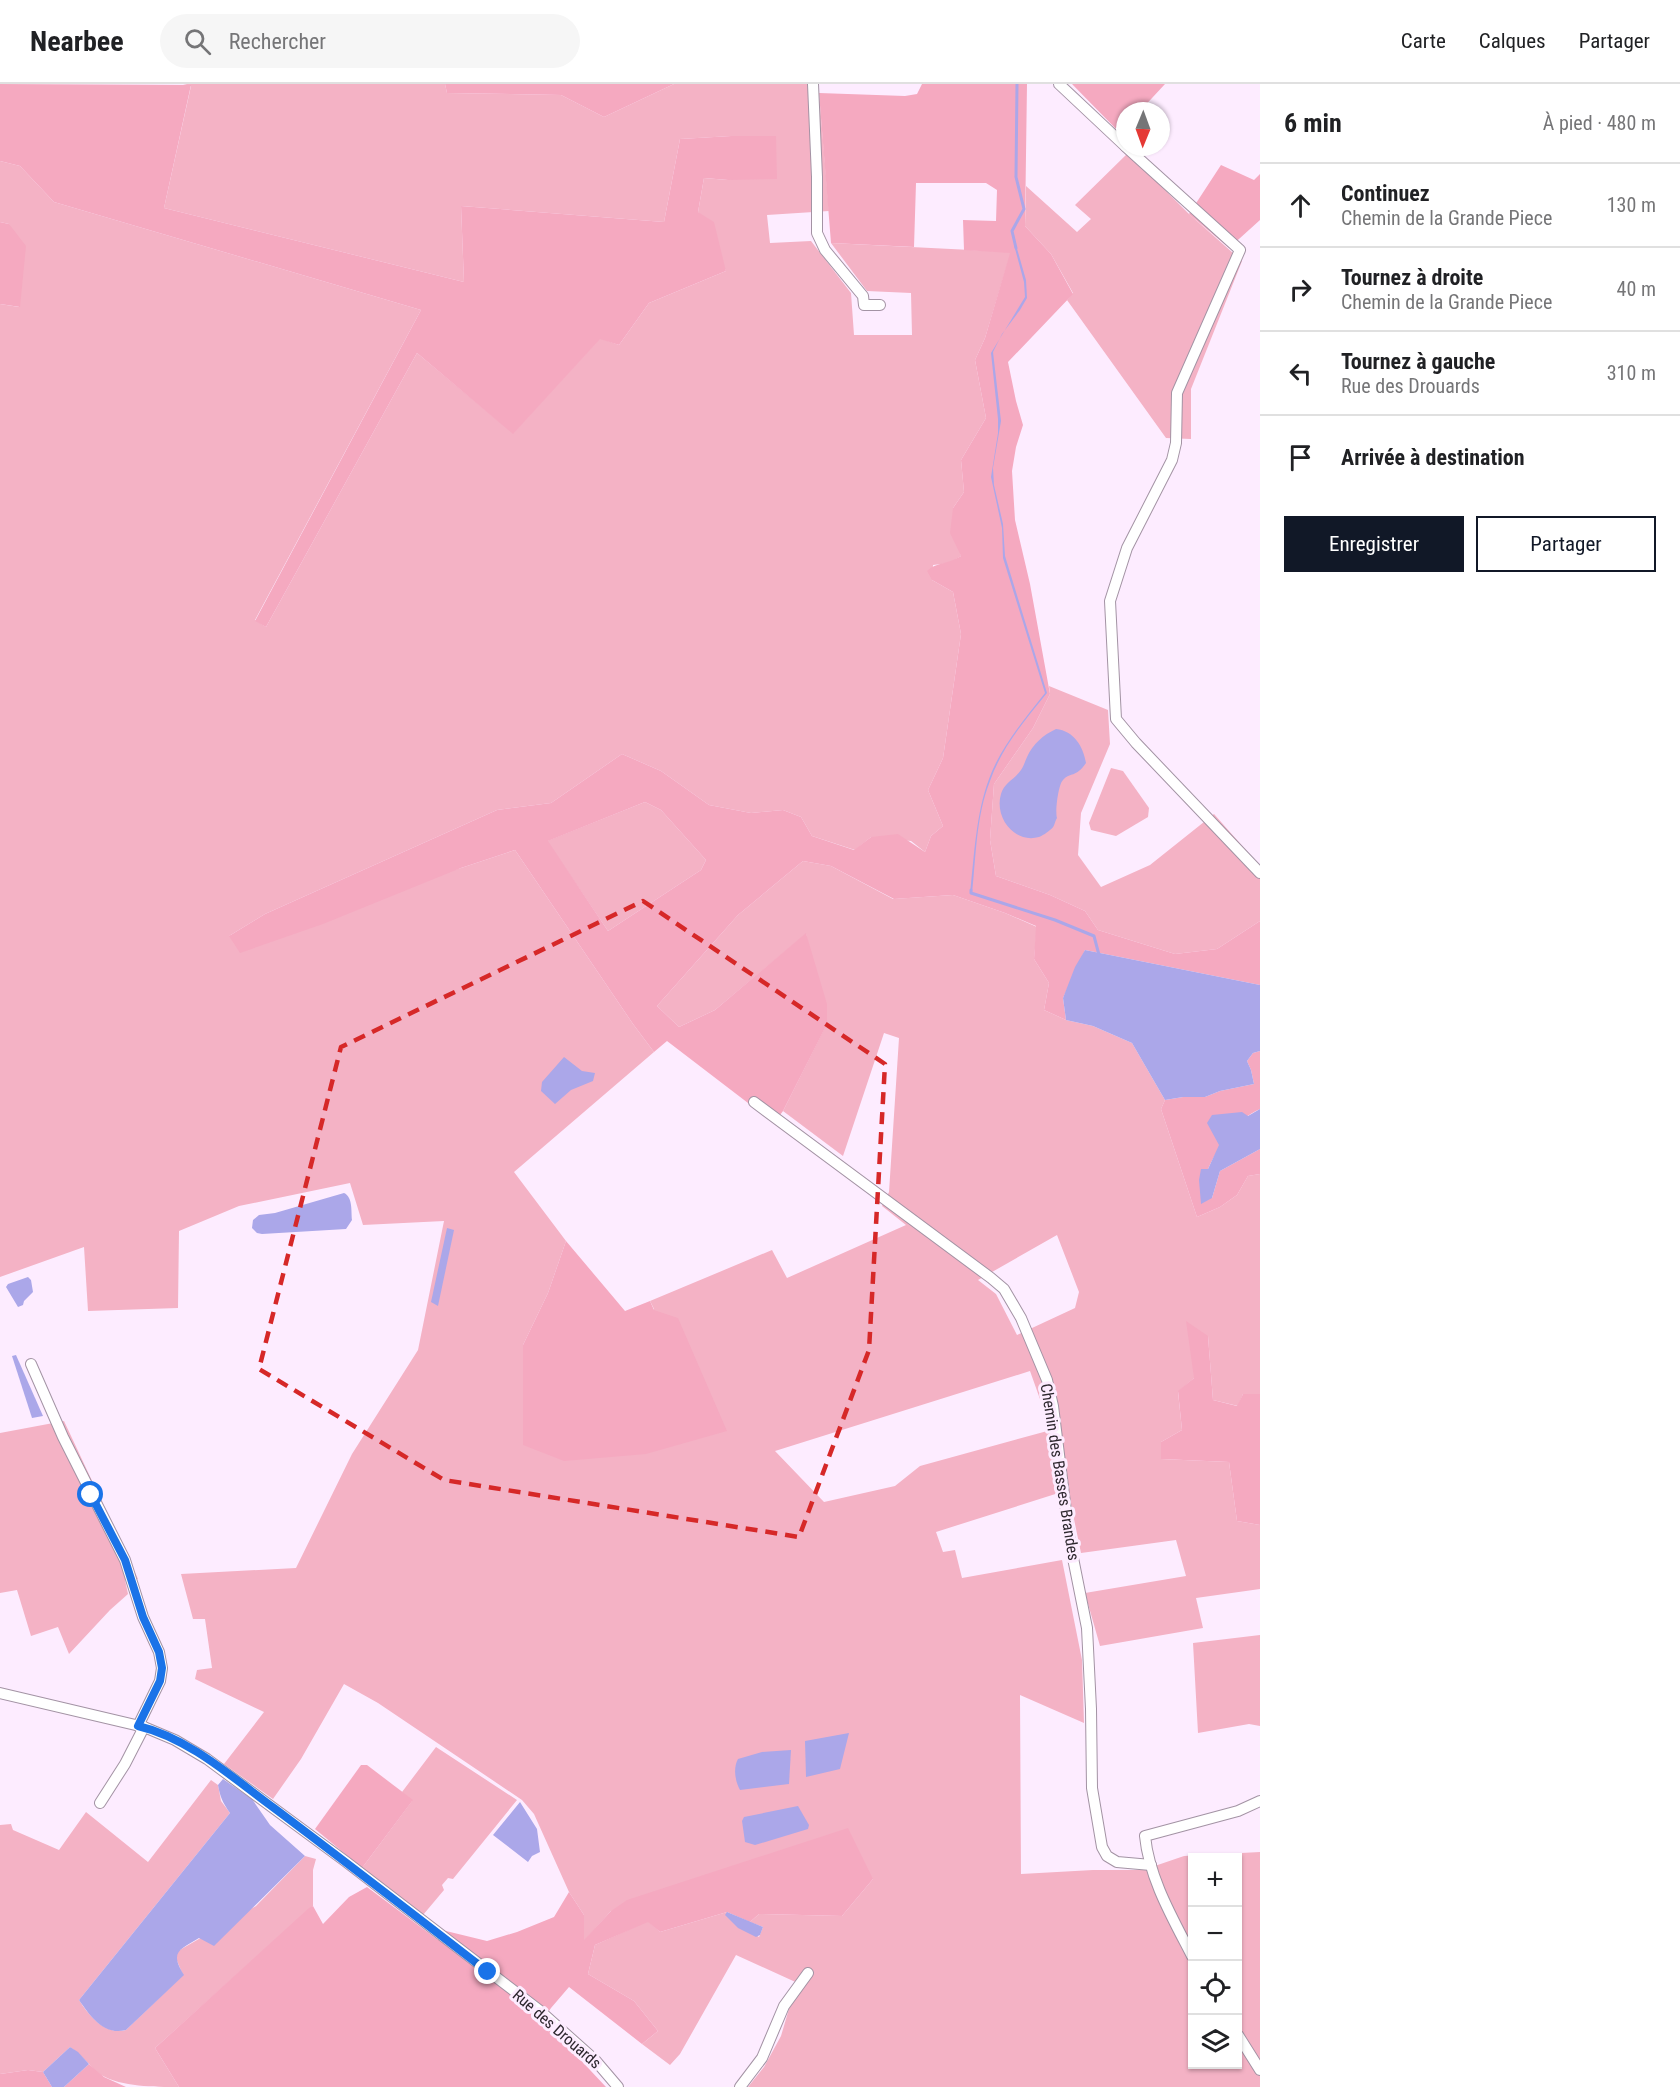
<!DOCTYPE html>
<html lang="fr">
<head>
<meta charset="utf-8">
<style>
	:root { --surface:#fff; --page:#f6f6f6; --text:#202124; --muted:#757577; --line:#e0e0e0; --accent:#111827 }
	body { margin:0; font-family:"Roboto Condensed",sans-serif; background:var(--page); color:var(--text) }
	.controls { position:absolute; right:18px; bottom:18px; display:grid; overflow:hidden; border-radius:0px; box-shadow:0 2px 4px #0004 }
	.controls button { width:54px; height:54px; display:grid; place-items:center; padding:0; border:0; border-bottom:2px solid var(--line); background:var(--surface); color:var(--text); font:30px sans-serif }
	.compass { position:absolute; left:1116px; top:18px; width:54px; height:54px; border-radius:50%; background:var(--surface); box-shadow:0 2px 4px #0004; rotate:181deg }
	.stop { position:absolute; width:18px; height:18px; margin:-14px; border:4px solid #1a73e8; border-radius:50%; background:#fff }
	.stop.end { background:#1a73e8; border-color:#fff; box-shadow:0 2px 6px #0008 }
	.list { margin:0; padding:0; list-style:none }
	h2 { display:flex; justify-content:space-between; align-items:center; height:78px; margin:0; padding:0 24px; font-size:26px }
	h2 small { font-size:20px; font-weight:400; color:var(--muted) }
	.list li { display:grid; grid-template-columns:39px 1fr auto; gap:18px; align-items:center; box-sizing:border-box; height:84px; padding:0 24px; border-top:2px solid var(--line) }
	.list b { display:block; font-size:22px; white-space:nowrap }
	.list p { margin:0; font-size:20px; white-space:nowrap; color:var(--muted) }
	.list em { font-size:20px; font-style:normal; color:var(--muted) }
	.actions { display:flex; gap:12px; padding:18px 24px }
	.actions a { flex:1; padding:14px 0; border:2px solid var(--accent); border-radius:0px; text-align:center; font-size:21px; color:var(--accent) }
	.actions .main { background:var(--accent); color:#fff }
	.icon { flex:none; width:33px; height:33px; fill:none; stroke:currentColor; stroke-width:2; stroke-linecap:round; stroke-linejoin:round }
	.map { position:relative; flex:none; width:1260px; height:2003px; overflow:hidden }
	header { display:flex; align-items:center; gap:36px; box-sizing:border-box; height:84px; padding:0 30px; background:var(--surface); border-bottom:2px solid var(--line) }
	header strong { font-size:28px }
	nav { display:flex; gap:33px; margin-inline-start:auto; font-size:21px }
	.search { width:420px; height:54px; background:var(--page); display:flex; align-items:center; gap:15px; box-sizing:border-box; padding:0 21px; border-radius:33px; color:var(--muted); font-size:22px }
	main { display:flex }
	aside { flex:1; background:var(--surface) }
	.map>svg:first-child { display:block }
</style>
</head>
<body>
<header>
<strong>Nearbee</strong>
<div class="search"><svg class="icon" aria-label="search" viewBox="0 0 24 24"><circle cx="10" cy="10" r="6"/><path d="M15 15l6 6"/></svg>Rechercher</div>
<nav><a>Carte</a><a>Calques</a><a>Partager</a></nav>
</header>
<main>
<div class="map">
<svg width="1260" height="2003" viewBox="0 0 1260 2003">
	<rect width="100%" height="100%" fill="#fdecff"/>
	<g fill="#f4b2c5" fill-rule="evenodd">
		<path d="M183,0h262l2,9 114,2 43,22 70,-33h135l-1,9h11l10,118 -62,4 3,28 41,-2 40,52 3,42h58l-1,-42 -44,-2 -36,-48 180,9 -26,86 -10,22 11,58 -25,42 3,32 -11,16 8,48 -11,7 -17,2 -1,15 21,12 8,42 -18,124 -15,32 15,36 -12,10 -6,16 -14,-11 -40,-4 -16,13 -43,-14 -11,-19 -18,-7 -32,3 -42,-8 -48,-34 -39,-17 -71,49 -54,7 -232,104 -36,22 232,-68 54,-18 118,174 21,28 -140,120 52,69 -18,52 -25,52v100l131,-136 -4,-8 122,-51 15,28 119,-53 -24,-19 7,-14 10,-154 -15,-5 -41,123 -60,-45 44,-88 -21,-89 -91,76 -36,17 -22,-21 81,-91 65,-54 28,5 62,33 60,-4 52,18 32,14 -3,32 15,24 -5,27 22,10 27,6 39,17 33,57 -4,9 36,108 23,-10 17,-12 11,-19 12,-2v220h-17l-5,12 -25,-6 -5,-64 -14,42 -16,14 4,38 -21,12v17l68,3 8,59 23,4v64l-64,9 7,30 -103,18 -15,-53 101,-17 -10,-36 -95,13 -13,-63 -132,42 7,20 12,-2 7,28 100,-18 20,100 2,63 -64,-28 1,179 72,-4h50l41,-14 76,-4v235h-512l16,-20 17,-31 10,-34 11,-17 -66,-30 -56,99 -10,11 -28,-21 16,-13 -24,-30 -46,-27 7,-29 53,-24 12,11 67,-20 32,25 4,-10 -13,-5 9,-8 83,2 31,-37 -262,32 -27,30v-26l-15,-23 -35,-78 -12,-14 -144,-97 -34,-19 -43,75 -28,40 -49,-35 40,-52 -69,-33 2,-9 15,-2 -7,-49h-12l-12,-45 115,-6 56,-114 66,-104 26,-129 -81,4 -13,-42 -111,23 -60,25 -1,77 -90,3 -4,-64 -84,30v-973l19,3 -10,-83 -9,-2v-61l20,5 34,36 367,108 -166,310 11,7 151,-274 96,80 87,-95 19,7 30,-42 77,-32 -28,-59 6,-34 24,2 48,-44h-44l-52,3 -16,83 -203,-16 3,76 -300,-74 27,-122zM1057,1151l22,57 -4,16 -58,27 -21,-41 -18,-14zM1030,1287l21,59 -131,36 -25,20 -71,16 -49,-51zM1192,1774h46v206h-46z"/>
		<path d="M1128,69l61,61 53,47 -51,128v50l-25,-1 -99,-138 6,-7 -22,-39 -26,-28 1,-40 51,46 14,-13 -16,-14z"/>
		<path d="M1049,602l59,24 2,34 -29,69 -3,42 23,32 49,-22 64,-51 46,52v55l-43,28 -42,5 -77,-24 -13,-19 -35,-16 -54,-19 -6,-36 4,-56 39,-56 17,-34z"/>
		<path d="M1111,684l12,3 26,37 -1,9 -32,19 -25,-6 -2,-7z"/>
		<path d="M645,718l16,8 45,50 -5,10 -93,61 -61,-90z"/>
		<path d="M64,1337l74,158 -13,1 3,14 -18,16 -41,44 -11,-27 -27,9 -14,-46 -17,3v-160z"/>
		<path d="M1260,1551v91l-11,-2 -51,9 -5,-90z"/>
		<path d="M436,1663l81,53 -64,79 -5,-1 -6,7 2,5 -21,25 -61,-47 50,-67 -10,-9z"/>
		<path d="M211,1696l7,5 3,16 9,12 -151,187c11,17 26,35 47,30l57,-55 -8,-19 3,-5 78,-45 49,-50 11,3 -3,11v36l-158,142 24,39c-25,0 -57,0 -78,-12 -11,-9 -19,-20 -31,-28l-27,25 -15,-2 -28,4v-249l11,-1 2,6 46,20 27,-38 62,50z"/>
	</g>
	<g fill="#f5a9c0" fill-rule="evenodd">
		<path d="M0,0l191,1 -27,123 300,74 -3,-76 203,16 16,-83 51,-3h45l1,43 -49,1 -24,-2 -6,34 16,10 12,49 -77,32 -30,42 -19,-6 -87,95 -96,-81 -151,274 -11,-6 166,-311 -367,-108 -34,-36 -20,-5z"/>
		<path d="M445,0h229l-70,33 -43,-22 -114,-2z"/>
		<path d="M922,0h105l-2,142 26,28 22,40 -65,68 8,39 7,24 -7,22 -4,24 3,49 15,64 20,110 -17,34 -39,56 -4,56 6,36 54,19 35,16 13,19 77,24 42,-5 43,-28v64l-175,-35 -22,48 3,22 -22,-10 5,-27 -15,-24 2,-33 -31,-13 -52,-18 -59,4 -63,-33 -28,-5 -65,54 -81,91 22,21 36,-17 91,-77 21,71v20l-44,87 -9,12 -107,-82 -13,11 -21,-28 -118,-174 -54,18 -138,56 -83,29 -11,-17 36,-22 232,-104 54,-7 71,-49 39,17 48,34 42,8 32,-3 18,7 11,19 42,14 17,-13 27,-3 27,18 6,-16 12,-10 -15,-36 15,-32 18,-124 -8,-42 -21,-12 -5,-9c9,-9 22,-7 34,-15l-11,-23 3,-25 11,-16 -3,-32 25,-42 -11,-58 10,-22 25,-85 -46,-3 -1,-30 33,1 1,-31 -11,-7h-70l-2,64 -83,-4 -12,-150 86,3 12,-2zM645,718l16,8 45,50 -5,10 -93,61 -60,-90z"/>
		<path d="M1072,0h93l-25,27h-15v16l-5,6z"/>
		<path d="M1221,81l33,15 6,-6v46l-31,28 -40,-34z"/>
		<path d="M0,138l9,2 17,22 -6,61 -20,-3z"/>
		<path d="M1260,967v58c-25,11 -41,36 -52,60h-6l10,29 8,-27 40,-22v25l-12,2 -11,19 -17,12 -23,10 -36,-108 4,-9 18,-3h22l15,-6 34,-7 -3,-14 -4,-9 6,-8z"/>
		<path d="M566,1157l59,70 25,-10 4,9 24,8 49,113 -81,23 -82,7 -41,-16v-100l25,-52z"/>
		<path d="M1186,1237l22,15 5,64 24,6 6,-12h17v131l-23,-4 -8,-59 -68,-3v-17l21,-12 -4,-39 16,-13z"/>
		<path d="M361,1681h6l46,35 -51,68 -47,-39z"/>
		<path d="M848,1744l25,51 -31,37 -83,-2 -9,8 -23,-10 -67,20 -12,-10 -53,23 -7,29 46,27 24,30 -16,13 -73,-57 -18,21 -8,12 63,67h-427l-24,-39 154,-140 4,-2 10,18 26,-27 18,-10 71,53 8,-9 41,10 30,-9 37,-15 15,-25 15,23v25l27,-29 16,-11z"/>
		<path d="M89,1980l15,13 22,10h-62z"/>
		<path d="M28,1986l15,2 9,15h-52v-13z"/>
	</g>
	<g fill="#aba7e9">
		<path d="M1014,161h2l10,35 1,18 -7,12 -18,24 -9,18 8,69 -8,47 1,17 9,39 2,32 42,137c-22,27 -45,54 -57,88 -14,35 -14,76 -18,113h-2c4,-37 6,-81 19,-115 12,-33 35,-59 56,-86l-42,-135 -1,-30 -11,-51 7,-44v-14l-7,-66 34,-56 -1,-15z"/>
		<path d="M1056,645c18,2 27,17 30,34 -10,15 -16,9 -23,17 -5,5 -8,33 -6,38 -3,5 -2,9 -7,12 -2,2 -8,6 -11,7 -25,7 -45,-20 -38,-43 3,-11 14,-15 20,-24 3,-4 4,-9 6,-13 6,-13 16,-22 29,-28z"/>
		<path d="M1085,866l175,35v66l-7,2 -6,8 4,9 3,14 -34,7 -15,6h-22l-18,3 -33,-57 -39,-17 -27,-6 -3,-22 12,-31z"/>
		<path d="M564,973l18,14 13,2 -2,8 -22,9 -16,14 -14,-13 1,-9z"/>
		<path d="M1260,1025v40l-40,22 -8,27 -11,6 -2,-24 2,-11h7l11,-24 -12,-22 5,-8 30,-3 6,4z"/>
		<path d="M344,1109c9,4 7,18 8,27l-6,9 -84,5 -5,-1 -5,-5 1,-8 6,-5 16,-2z"/>
		<path d="M447,1144l7,2 -16,76 -7,-4z"/>
		<path d="M28,1193l3,3 2,12 -9,9 -1,4 -5,2 -12,-20 2,-3z"/>
		<path d="M16,1271l27,61 -11,2 -20,-62z"/>
		<path d="M849,1649l-9,36 -34,8 -1,-36z"/>
		<path d="M791,1666l-2,34 -49,6c-5,-9 -7,-22 -2,-31l24,-7z"/>
		<path d="M223,1695l29,20 18,26 35,31 -91,90 -15,-8c-19,12 -30,13 -15,37l-58,55c-22,6 -36,-14 -47,-30l151,-187c-7,-10 -10,-16 -12,-28z"/>
		<path d="M520,1718l17,27 3,23 -8,4 -4,6 -35,-27z"/>
		<path d="M798,1722l11,19 -1,4 -53,16 -10,-3 -3,-21 2,-4z"/>
		<path d="M727,1828l36,15 -3,8 -4,2 -18,-9 -13,-13z"/>
		<path d="M70,1963l8,5 11,12 -25,23h-12l-9,-15z"/>
	</g>
	<g fill="none" stroke-linecap="round" stroke-linejoin="round">
		<g stroke="#aba7e9" stroke-width="3">
			<path d="M1016,164l-4,-17 12,-22 -8,-32 1,-93"/>
			<path d="M971,806v3l84,27 39,16 5,19"/>
		</g>
		<defs>
			<g id="minor">
				<path d="M813,0l4,93v56l8,17 38,46 1,9h16"/>
				<path d="M1059,0l66,62"/>
				<path d="M1126,63l114,103 -63,143 -1,50 -4,17 -45,88 -17,53 6,118 20,24 124,130"/>
				<path d="M754,1018l237,176 13,11 17,29 26,62 6,26 17,137 17,85 4,81 1,79 10,59 5,9 10,6 34,3"/>
				<path d="M31,1280l32,73 62,123 18,57 16,35 3,16 -2,13 -22,45"/>
				<path d="M0,1609l144,34 31,13 32,19 138,102 194,149 56,50 23,27"/>
				<path d="M100,1719l25,-39 19,-37"/>
				<path d="M1192,1872c-19,-37 -43,-78 -47,-120l93,-25 22,-10"/>
				<path d="M1238,1951l22,35"/>
				<path d="M740,2003l22,-29 22,-52 24,-33"/>
			</g>
		</defs>
		<use href="#minor" stroke="#a393a4" stroke-width="12"/>
		<use href="#minor" stroke="#fff" stroke-width="10"/>
	</g>
	<g fill="none" stroke-linecap="round" stroke-linejoin="round">
		<path stroke="#1a73e8" stroke-width="8" d="M91,1411l34,65 18,57 16,35 3,16 -2,13 -22,45c51,12 95,52 136,82 72,54 143,109 214,164"/>
	</g>
	<path fill="none" stroke="#d62828" stroke-width="4.5" stroke-dasharray="12 8" stroke-linejoin="round" d="M643,817l242,163 -16,286 -70,187 -355,-57 -185,-111 82,-322z"/>
	<g text-anchor="middle" dominant-baseline="central" stroke-width="6" stroke-linejoin="round" paint-order="stroke">
		<g font-size="16" fill="#2d272e" stroke="#fdecff">
			<text transform="translate(1060 1388) rotate(81)">Chemin des Basses Brandes</text>
			<text transform="translate(557 1945) rotate(41)">Rue des Drouards</text>
		</g>
	</g>
</svg>
<div class="controls">
<button>+</button>
<button>−</button>
<button><svg class="icon" aria-label="locate" viewBox="0 0 24 24"><circle cx="12" cy="12" r="6"/><path d="M12 2v4M12 18v4M2 12h4M18 12h4"/></svg></button>
<button><svg class="icon" aria-label="layers" viewBox="0 0 24 24"><path d="M12 4l9 5-9 5-9-5zM3 14l9 5 9-5"/></svg></button>
</div>
<svg class="compass" viewBox="-18 -18 36 36"><path d="M0-13l5 13h-10z" fill="#e53935"/><path d="M0 13l5-13h-10z" fill="#757577"/></svg>
<div class="stop" style="left:91px;top:1411px"></div>
<div class="stop end" style="left:488px;top:1888px"></div>
</div>
<aside>
<h2>6 min<small>À pied · 480 m</small></h2>
<ul class="list">
<li><svg class="icon" aria-label="ahead" viewBox="0 0 24 24"><path d="M12 20V5M6 11l6-6 6 6"/></svg><div><b>Continuez</b><p>Chemin de la Grande Piece</p></div><em>130 m</em></li>
<li><svg class="icon" aria-label="right" viewBox="0 0 24 24"><path d="M7 20v-9h11M14 6l5 5-5 5"/></svg><div><b>Tournez à droite</b><p>Chemin de la Grande Piece</p></div><em>40 m</em></li>
<li><svg class="icon" aria-label="left" viewBox="0 0 24 24"><path d="M17 20v-9H6M10 6l-5 5 5 5"/></svg><div><b>Tournez à gauche</b><p>Rue des Drouards</p></div><em>310 m</em></li>
<li><svg class="icon" aria-label="arrive" viewBox="0 0 24 24"><path d="M6 21V4h12l-3 4 3 4H6"/></svg><div><b>Arrivée à destination</b></div></li>
</ul>
<div class="actions"><a class="main">Enregistrer</a><a>Partager</a></div>
</aside>
</main>
</body>
</html>
